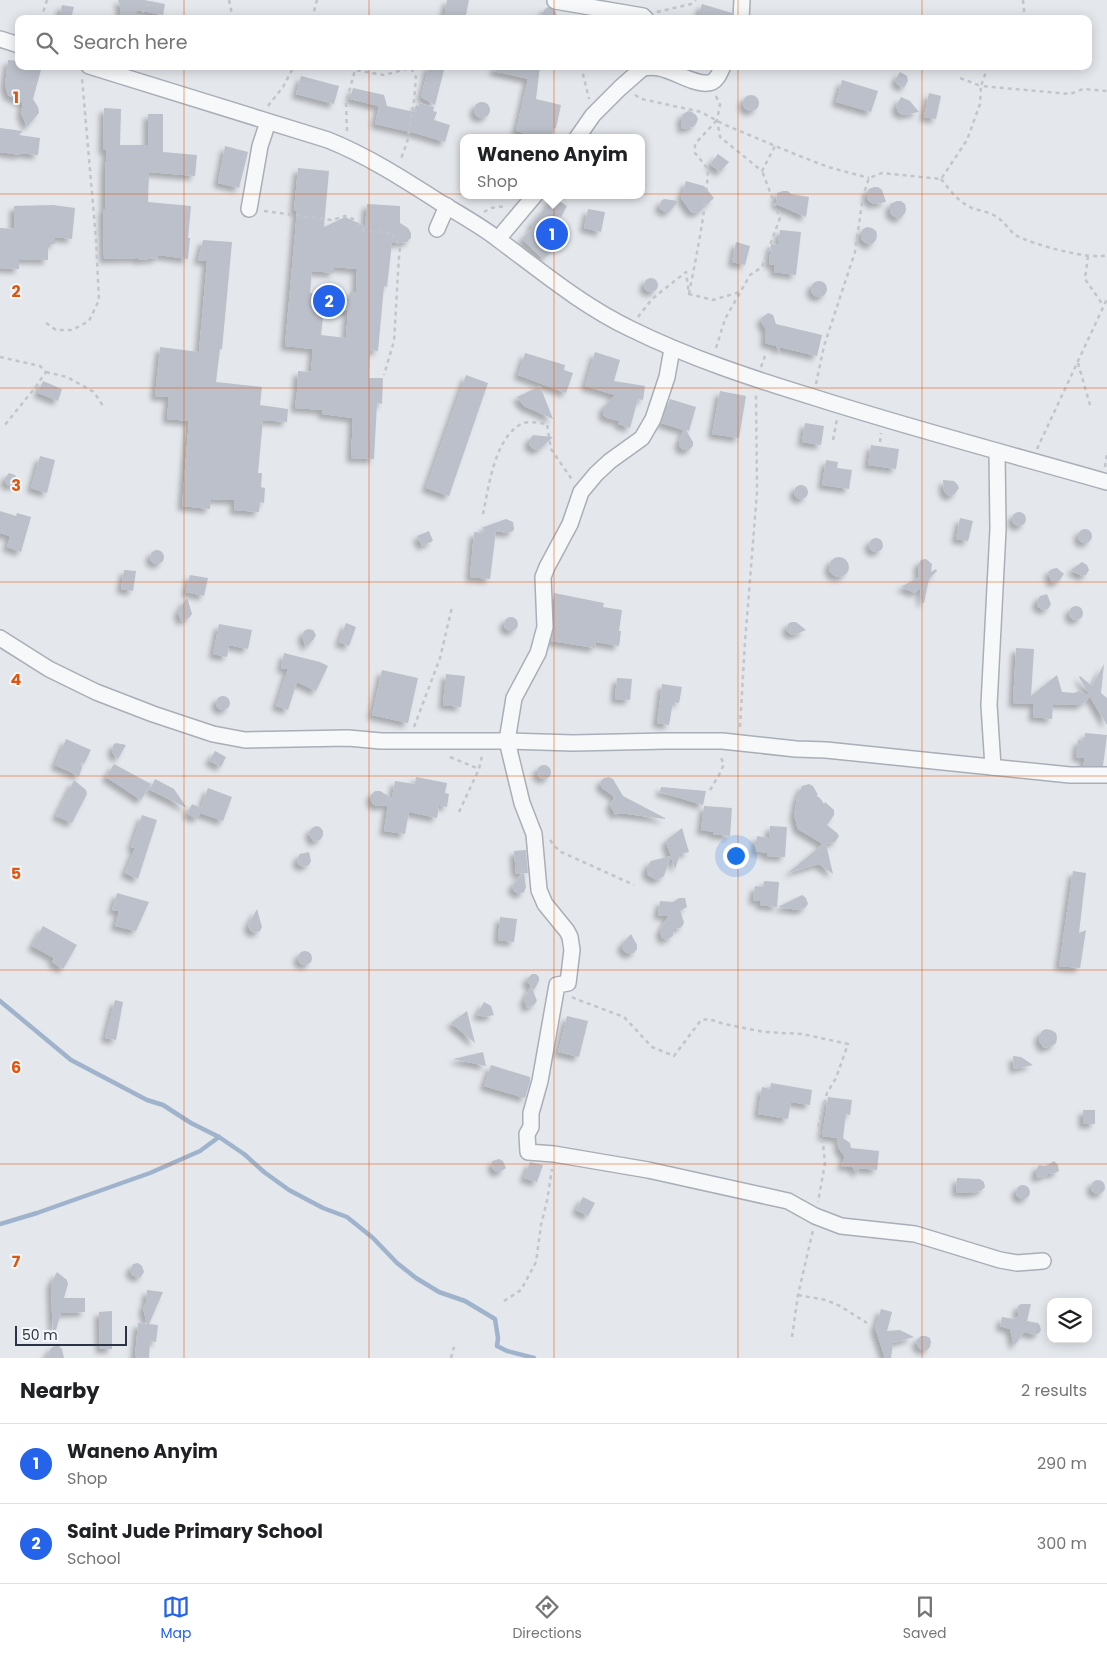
<!DOCTYPE html>
<html lang="en">
<head>
<meta charset="utf-8">
<style>
	:root { --surface:#fff; --page:#f6f6f6; --text:#202124; --muted:#757577; --line:#e0e0e0; --accent:#2563eb }
	body { margin:0; font-family:Poppins,sans-serif; background:var(--page); color:var(--text) }
	.controls { position:absolute; right:15px; bottom:15px; display:grid; overflow:hidden; border-radius:10px; box-shadow:0 2px 12px #0003 }
	.controls button { width:45px; height:45px; display:grid; place-items:center; padding:0; border:0; border-bottom:1px solid var(--line); background:var(--surface); color:var(--text); font:25px sans-serif }
	.scale { position:absolute; left:15px; bottom:12px; width:112px; box-sizing:border-box; padding-left:5px; border:2px solid #2b3445; border-top:0; font-size:14px; line-height:18px; white-space:nowrap; color:#2b3445; -webkit-text-stroke:4px #f4f6f9; paint-order:stroke }
	.you { position:absolute; left:735px; top:855px; width:18px; height:18px; margin:-12px; border:4px solid #fff; border-radius:50%; background:#1a73e8; box-shadow:0 0 0 8px #1a73e833 }
	.badge { display:grid; place-items:center; width:32px; height:32px; border-radius:50%; background:var(--accent); color:#fff; font-size:16px; font-weight:700 }
	.pin { position:absolute; translate:-50% -50%; border:2px solid #fff; box-shadow:0 1px 5px #0006 }
	.popup { position:absolute; left:460px; top:134px; width:185px; height:65px; box-sizing:border-box; display:grid; place-content:center; border-radius:10px; background:var(--surface); filter:drop-shadow(0 1px 4px #0005); font-size:16px; white-space:nowrap; color:var(--muted) }
	.popup b { font-size:19px; color:var(--text) }
	.popup::after { content:''; position:absolute; left:50%; top:100%; margin-left:-10px; border:10px solid transparent; border-top-color:var(--surface) }
	.list { margin:0; padding:0; list-style:none }
	h2 { display:flex; justify-content:space-between; align-items:center; height:65px; margin:0; padding:0 20px; font-size:21px }
	h2 small { font-size:16px; font-weight:400; color:var(--muted) }
	.list li { display:grid; grid-template-columns:32px 1fr auto; gap:15px; align-items:center; box-sizing:border-box; height:80px; padding:0 20px; border-top:1px solid var(--line) }
	.list b { display:block; font-size:19px; white-space:nowrap }
	.list p { margin:0; font-size:16px; white-space:nowrap; color:var(--muted) }
	.list em { font-size:16px; font-style:normal; color:var(--muted) }
	.icon { flex:none; width:28px; height:28px; fill:none; stroke:currentColor; stroke-width:2; stroke-linecap:round; stroke-linejoin:round }
	.map { position:relative; flex:none; width:1107px; height:1358px; overflow:hidden }
	.search { position:absolute; background:var(--surface); box-shadow:0 2px 12px #0003; left:15px; right:15px; top:15px; height:55px; display:flex; align-items:center; gap:12px; box-sizing:border-box; padding:0 18px; border-radius:10px; color:var(--muted); font-size:19px }
	.sheet { height:225px; background:var(--surface) }
	nav { display:flex; justify-content:space-around; align-items:center; box-sizing:border-box; height:70px; border-top:1px solid var(--line); background:var(--surface); font-size:14px; color:var(--muted) }
	nav a { display:grid; justify-items:center; gap:2px }
	nav .on { color:var(--accent) }
	.map>svg:first-child { display:block }
</style>
</head>
<body>
<div class="map">
<svg width="1107" height="1358" viewBox="0 0 1107 1358">
	<defs>
		<filter id="shadow"><feDropShadow dx="-4.5" dy="4.5" stdDeviation="2.5" flood-color="#0004"/></filter>
	</defs>
	<rect width="100%" height="100%" fill="#e4e7ec"/>
	<g fill="none" stroke-linecap="round" stroke-linejoin="round">
		<g stroke="#9fb4cc" stroke-width="4.5">
			<path d="M0,1001l71,59 76,40 16,5 28,18 28,14 25,17 20,18 25,18 34,18 24,9 26,21 24,25 19,15 23,14 26,9 30,18 3,19 -1,8 10,5 27,7"/>
			<path d="M0,1224l37,-11 113,-40 50,-22 19,-14"/>
		</g>
	</g>
	<g fill="#bbc0ca" fill-rule="evenodd" filter="url(#shadow)">
		<path d="M118,0h26l21,4 -2,11 -26,-5 -6,9h-12l2,-10z"/>
		<path d="M447,0h22l-4,19h-21z"/>
		<path d="M702,4l30,9v6h-28l-6,-2z"/>
		<path d="M62,5l12,2 -3,12h-12z"/>
		<path d="M548,7l7,3 3,9h-19l6,-10z"/>
		<path d="M8,60l11,1v5h23l-9,33 5,8 1,6 -12,14 -6,-14 2,-10 -15,-8 -3,-10z"/>
		<path d="M429,66h16l-10,39 -14,-8z"/>
		<path d="M495,66h45l-4,33 25,6 -5,23h-2l-3,10h-12l-23,-7 12,-52 -34,-8z"/>
		<path d="M900,72l7,4 1,5 -4,7 -7,-4 -2,-4z"/>
		<path d="M301,76l38,10 -5,18 -38,-10z"/>
		<path d="M842,80l36,11 -7,21 -35,-10z"/>
		<path d="M353,88l31,7 3,11 27,6 2,-7 3,1v-3l15,4 -1,4 4,1 -3,8 16,5 -5,17 -30,-9 -40,-9 4,-18 -29,-7z"/>
		<path d="M929,93l12,3 -5,23 -12,-2z"/>
		<circle cx="751" cy="103" r="8"/>
		<path d="M901,97l9,4 9,11 -16,3 -5,-3 -2,-6z"/>
		<circle cx="482" cy="110" r="8"/>
		<path d="M104,108l17,1 -1,36h28v-31h15v38l34,3 -2,21 -46,-4 -1,30 43,4 -3,32h2l-2,21 -30,-4v3l-20,2v-2l-34,1 -1,-50h2v-37l2,-22h-4z"/>
		<path d="M688,111l4,1 4,3 2,4 -2,5 -3,3 -11,2 -1,-11 2,-4z"/>
		<path d="M0,128l23,3 -4,4 21,3 -2,17 -18,-2v2l-20,-3z"/>
		<path d="M225,146l23,6 -9,36 -21,-5z"/>
		<path d="M718,154l11,8 -9,10 -10,-8z"/>
		<path d="M298,168l31,3 -5,56 21,-10 20,9 2,-22 33,2v17l8,5 3,5v5l-4,4 -15,1 -5,44 -3,-1 -6,65 -8,-1 -1,28h14l-1,26 -5,-1 -3,56 -23,-1 2,-40 -31,-4 1,-4 -28,-2 3,-24h-1l1,-13 13,1 2,-23 -28,-3 12,-135h-3zM334,267l23,2 -1,23h-6l-1,6 -39,-5 2,-22 22,2zM324,307l24,4 -2,27 -25,-3z"/>
		<path d="M686,181l18,5 10,12 -16,15 -7,-1 -10,-14z"/>
		<path d="M874,187h4l4,3 4,12 -12,2 -4,-2 -3,-4v-5l2,-4z"/>
		<path d="M783,191h5l3,3 18,3 -3,20 -30,-13 1,-11z"/>
		<path d="M553,197l14,9 -6,11 -2,-2 -13,17 12,12 -15,15 -21,-20 11,-12 -2,-2 13,-16 1,1z"/>
		<path d="M664,199l15,2 -10,11h-4l-6,-4 2,-7z"/>
		<path d="M897,201h4l4,3 1,5 -1,4 -5,6 -7,-3 -3,-4v-8z"/>
		<path d="M53,205l22,3 -3,31 -17,-2v7h-7v16l-29,-1v10l-19,-1v-40l14,1v-23z"/>
		<path d="M588,209l17,3 -4,20 -17,-4z"/>
		<path d="M867,227l5,1 4,3 1,4 -1,5 -5,5 -7,-3 -3,-4v-5l2,-4z"/>
		<path d="M780,230l21,2 -5,43 -22,-3 1,-7 -6,-1 2,-20 7,1z"/>
		<path d="M203,240l29,2 -10,107h-2l-4,33 46,5 -2,18 28,4 -1,13 -24,-2 -5,53h4l-1,14 4,1 -1,15 -4,-1 -1,10 -25,-2 1,-10 -24,-1 -1,10 -28,-3 7,-85 -22,-2 2,-22 -14,-1 5,-49 39,5 8,-91 -9,-1z"/>
		<path d="M736,242l14,4 -5,19 -13,-3z"/>
		<circle cx="651" cy="285" r="7"/>
		<circle cx="819" cy="289" r="8"/>
		<path d="M768,313l5,2 3,9 46,11 -5,21 -38,-9 1,6 -4,-7 -11,-3 1,-13 -4,-7 -1,-5z"/>
		<path d="M595,352l25,8 -6,21 31,5 -2,14 -5,-1 -8,29 -12,-4 2,-3 -13,-3 -4,-3v-7l12,-13 -30,-9z"/>
		<path d="M525,353l40,12 -1,5 9,3 -7,20 -48,-18z"/>
		<path d="M466,375l22,8 -39,113 -23,-8z"/>
		<path d="M43,381l19,8 -4,12 -20,-8z"/>
		<path d="M540,386l13,33 -29,-13 -7,-9z"/>
		<path d="M720,391l26,5 -7,42 -27,-4z"/>
		<path d="M670,399l26,8 -7,24 -3,-1 7,12v4l-4,4h-6l-4,-4v-4l5,-12 -23,-7z"/>
		<path d="M805,423l19,3 -3,19 -19,-3z"/>
		<path d="M533,435l20,2 -13,12 -4,1 -4,-2 -3,-3v-5z"/>
		<path d="M871,445l28,4 -3,20 -28,-4z"/>
		<path d="M40,456l15,4 -8,33 -16,-5z"/>
		<path d="M826,460l12,2 -1,6 15,2 -3,19 -27,-4z"/>
		<path d="M9,473l6,2 5,9 -10,2 -3,-1 -2,-4v-3z"/>
		<path d="M943,480l11,1 3,3 2,4 -5,7 -4,1 -4,-2 -2,-3z"/>
		<circle cx="801" cy="492" r="7"/>
		<path d="M0,511l16,5 1,-3 14,4 -10,35 -14,-5 3,-11 -10,-3z"/>
		<circle cx="1019" cy="519" r="7"/>
		<path d="M960,518l13,3 -5,20 -12,-2z"/>
		<path d="M506,519l7,3 1,7 -1,2 -5,2 -12,-2 -6,48 -20,-2 4,-45 10,1 -1,-5h-2z"/>
		<circle cx="1085" cy="536" r="7"/>
		<path d="M429,531l4,10 -11,5 -5,-10z"/>
		<circle cx="876" cy="545" r="7"/>
		<circle cx="157" cy="557" r="7"/>
		<circle cx="839" cy="567" r="10"/>
		<path d="M926,559l6,5 -1,8 5,-3 1,2 -8,8 -5,24h-2l-2,-15 -5,5 -14,-6 18,-10 -1,-12 3,-5z"/>
		<path d="M1082,562l5,3 2,5 -3,5 -4,1 -11,-6z"/>
		<path d="M1057,568l7,6 -5,7 -7,2 -4,-11 4,-3z"/>
		<path d="M124,570l12,1 -3,20 -12,-2z"/>
		<path d="M190,575l18,3 -4,18 -18,-4z"/>
		<path d="M554,593l50,10 -1,4 19,3 -3,21h2l-2,15 -23,-4 -1,6 -44,-7 3,-14z"/>
		<path d="M1047,594l4,10 -3,5 -5,1 -6,-4v-5l3,-5z"/>
		<path d="M187,597l5,17 -3,4 -8,3 -3,-9z"/>
		<circle cx="1076" cy="613" r="7"/>
		<circle cx="511" cy="624" r="7"/>
		<path d="M792,622h4l10,8 -12,5 -4,-1 -4,-5 3,-6z"/>
		<path d="M346,623l10,4 -7,19 -10,-4z"/>
		<path d="M219,624l33,6 -4,19 -19,-4 -2,12 -14,-3z"/>
		<path d="M308,629l5,1 3,5 -2,4 -8,8 -4,-11 2,-5z"/>
		<path d="M1016,648l18,1 -3,47 26,-21 5,17 12,1 5,-2 11,5 -11,-19 1,-1 12,10 12,-22 -3,29 6,5v27l-17,-28 -9,8 -28,-1 -1,15 -19,-2 1,-13 -21,-1z"/>
		<path d="M284,653l36,9 8,4 -12,25 -19,-9 -9,28 -12,-4 12,-37 -7,-1z"/>
		<path d="M382,670l36,8 -10,45 -36,-8z"/>
		<path d="M446,674l19,2 -4,31 -18,-2z"/>
		<path d="M617,678l15,1 -2,21 -15,-1z"/>
		<path d="M662,684l20,3 -3,16 -6,-1 -4,23 -12,-2z"/>
		<circle cx="223" cy="703" r="7"/>
		<path d="M1085,733l22,2 -4,31h-20l2,-8 -9,-1 2,-17 6,1z"/>
		<path d="M66,739l25,11 -7,14 -3,-2 1,6 -3,8 -24,-11z"/>
		<path d="M116,743l10,2 -8,14 -6,-7 1,-7z"/>
		<path d="M215,751l11,6 -5,10 -12,-6z"/>
		<path d="M114,764l37,20 -10,16 -35,-23z"/>
		<circle cx="544" cy="772" r="7"/>
		<path d="M416,777l31,6 -2,10 4,1 -2,13 -8,-2 -2,13 -28,-6 -4,22 -21,-3 4,-26 -11,1 -4,-2 -2,-5v-4l4,-4h5l12,7 3,-17 20,3z"/>
		<path d="M609,777l4,2 10,17 42,22v1l-45,-6 -5,2 -5,-10 5,-8 -13,-9 -2,-6 4,-4z"/>
		<path d="M155,779l19,10 13,19 -37,-18z"/>
		<path d="M74,780l12,10 1,4 -15,29 -16,-7z"/>
		<path d="M809,784l4,2 5,9h-2l5,4 3,5 1,-2 9,8v5l-7,10 10,8 2,3 -4,6 -9,2 7,30 -14,-10 -31,9 35,-29 -25,-15 -4,-14 3,-17 5,-12z"/>
		<path d="M661,787l45,4 -3,14 -43,-13z"/>
		<path d="M208,788l24,9 -9,24 -23,-8 -3,6 -10,-5 5,-10 9,4z"/>
		<path d="M704,806l28,2 -2,28 -17,-2 1,-2 -13,-2z"/>
		<path d="M142,815l15,5 -19,59 -13,-6 10,-25 -4,-1z"/>
		<path d="M316,826l4,1 3,4v4l-2,4 -7,3 -4,-6 -1,-4 3,-4z"/>
		<path d="M770,826l17,1 -2,30 -18,-1v-3l-12,-2 2,-15 12,2z"/>
		<path d="M682,828l7,24 -9,2 -5,15 -9,-27 2,-3z"/>
		<path d="M526,850l2,23h-4l2,14 -2,5 -5,2 -5,-3 -2,-5 11,-13 -7,1 -2,-23z"/>
		<path d="M309,852l2,9 -2,4 -6,2 -5,-3 -1,-5 3,-5z"/>
		<path d="M671,856l-7,20 -7,4 -8,-4 -2,-2v-7l4,-6z"/>
		<path d="M1073,871l13,2 -7,60 7,-3 -6,38 -21,-2z"/>
		<path d="M764,881l15,1 -2,25 -17,-2 1,-4 -8,-1 2,-14 8,1z"/>
		<path d="M117,893l32,9 -13,29 -21,-5 4,-15 -7,-1z"/>
		<path d="M802,895l4,3 2,6 -3,4 -6,2 -21,-3z"/>
		<path d="M679,898h6l2,9 -7,4 4,11 -1,3 -3,3 -6,1 -1,7 -7,4 -4,-2 -2,-7 8,-15 -10,-1 2,-14 13,1z"/>
		<path d="M257,909l5,18 -2,4 -6,2 -4,-3 -2,-5z"/>
		<path d="M500,917l17,2 -3,23 -16,-2z"/>
		<path d="M43,926l34,19 -14,24 -11,-7 2,-4 -22,-12z"/>
		<path d="M631,934l6,11v4l-3,4 -5,1 -4,-2 -3,-4v-4z"/>
		<circle cx="305" cy="958" r="7"/>
		<path d="M532,974h4l3,3v4l-5,9 -2,-2 5,13 -3,4 -7,3 -3,-8 7,-14 -4,-4v-3z"/>
		<path d="M115,1000l8,2 -7,38 -11,-2z"/>
		<path d="M484,1002l7,4 3,9 -9,2 -8,-2z"/>
		<path d="M467,1011l8,32 -24,-20z"/>
		<path d="M567,1016l21,5 -9,36 -21,-5z"/>
		<path d="M1046,1029l5,1 5,3 1,5 -1,5 -4,3 -8,2 -5,-7v-5l3,-5z"/>
		<path d="M483,1052l3,14 -33,-7z"/>
		<path d="M1013,1056l8,1 12,8 -19,4z"/>
		<path d="M491,1065l39,12v5l-5,16 -41,-12z"/>
		<path d="M771,1083l41,7 -2,15 -19,-3 -3,17 -30,-5 4,-27 8,2z"/>
		<path d="M828,1097l24,3 -2,15 -4,-1 -3,24 7,5 1,5 28,3 -2,19 -19,-2 1,4 -2,1 -5,-6 -11,-1 4,-9 -7,-10h1l-1,-9 -16,-2z"/>
		<rect x="1083" y="1110" width="12" height="14"/>
		<path d="M499,1159l4,2 3,7 -6,4h-4l-3,-3 -1,-8z"/>
		<path d="M1054,1161l4,4 1,6 -6,3 -4,-1 -4,3 -9,2v-8l3,-5 7,1z"/>
		<path d="M530,1162l13,3 -6,17 -13,-4z"/>
		<path d="M957,1178l23,1 4,3 1,5 -4,4 -11,2 -14,-1z"/>
		<circle cx="1098" cy="1187" r="7"/>
		<circle cx="1023" cy="1192" r="7"/>
		<path d="M583,1197l12,6 -7,13 -12,-6z"/>
		<path d="M138,1263l4,3 2,6 -4,6 -8,-3 -2,-5 3,-6z"/>
		<path d="M57,1272l10,8 1,4 -4,14h21v14l-24,1 -5,17h-3l-1,-17 -1,-30z"/>
		<path d="M147,1290l16,2 -14,32 9,1 -2,17 -6,-1 -1,17 -14,-1 3,-34 9,1 -4,-16 3,-6z"/>
		<path d="M1021,1304h10l-4,17 11,2 2,3 1,4 -2,3 -4,2 -11,-3 -10,14 -4,-17 -10,-3 2,-9 12,2 5,-3 -2,-6 1,-4z"/>
		<path d="M881,1309l11,3 -5,19 13,-1 14,7 -21,6 -2,15h-6l-10,-30z"/>
		<path d="M112,1311v38h-12l-1,-37z"/>
		<path d="M921,1336h5l4,2 1,4 -1,5 -3,3h-5l-4,-3 -2,-6z"/>
		<path d="M55,1346h4l3,3 2,9h-18l5,-10z"/>
	</g>
	<g fill="none" stroke-linecap="round" stroke-linejoin="round">
		<defs>
			<g id="minor">
				<path d="M555,1l88,15 3,3"/>
				<path d="M741,19l1,-19"/>
				<path d="M0,39l19,6"/>
				<path d="M89,66l239,74c40,16 77,40 113,63 20,12 40,23 58,37 43,32 84,66 132,89 59,29 120,49 182,68 97,31 196,57 294,85"/>
				<path d="M644,68c5,-1 10,-1 15,0 15,2 39,20 53,14 6,-3 8,-10 11,-16"/>
				<path d="M577,138l16,-23 27,-27 25,-22"/>
				<path d="M249,209l11,-63 8,-24"/>
				<path d="M437,229l10,-23"/>
				<path d="M498,239l37,-44"/>
				<path d="M672,349l-5,28 -14,42 -11,19 -32,23 -14,13 -15,18 -11,32 -23,43 -4,10 2,50 -7,26 -24,45 -7,43 15,62 12,31 5,56 6,14 22,27 3,6 2,13 -4,33 -11,2 -17,96 -9,32v14l-4,7 1,18 26,2 94,16 140,31 27,15 26,10 74,8 85,26 17,3 26,-2"/>
				<path d="M0,638l49,31 47,23 57,22 60,20 32,6 103,-2 33,3h126l66,2 93,-2h56l74,8 30,1 244,25h37"/>
				<path d="M993,767l-4,-62 9,-176 -1,-77"/>
			</g>
		</defs>
		<use href="#minor" stroke="#a9aeb7" stroke-width="18"/>
		<g stroke="#c2c5cb" stroke-width="2.5" stroke-dasharray="4 4" stroke-linecap="butt">
			<path d="M229,0l4,19"/>
			<path d="M1023,0l2,19"/>
			<path d="M657,12l34,-8 5,-4"/>
			<path d="M41,19l6,-19"/>
			<path d="M137,19l15,-19"/>
			<path d="M312,19l5,-19"/>
			<path d="M581,66l8,33"/>
			<path d="M988,66l-7,20 89,8 13,-5 24,2"/>
			<path d="M635,95l7,4 59,13 22,12 74,31 31,12 41,11"/>
			<path d="M716,96l4,9 -3,15 3,17 42,34 13,-25"/>
			<path d="M268,106l15,-19 11,-21"/>
			<path d="M347,131l-1,-28 9,-33 29,5 27,-7 5,9 -2,24 -7,42 -7,18"/>
			<path d="M941,179c9,11 17,23 31,29 8,3 18,4 25,9 8,5 12,14 20,19 15,8 75,25 90,19"/>
			<path d="M264,211l68,9 13,-4 8,3 11,12 28,2 8,14 -1,10 -5,84 -10,34"/>
			<path d="M484,212l7,-4 16,-2"/>
			<path d="M1088,256l-3,23 18,26"/>
			<path d="M689,294c8,-42 17,-83 19,-125l-13,-16v-9l22,-24"/>
			<path d="M638,317l14,-18 34,-27 3,22 24,6 27,-8"/>
			<path d="M46,323l10,7h16l17,-9 10,-21 -3,-61 -14,-161"/>
			<path d="M716,348l9,-29 25,-44 12,-8 18,-49 -18,-47"/>
			<path d="M0,357l40,9 6,6 -12,17 -30,37"/>
			<path d="M1078,363l12,42"/>
			<path d="M761,367l4,-11"/>
			<path d="M46,372l21,5 27,15 9,14"/>
			<path d="M816,384l8,-38 31,-94 8,-56 6,-18 13,-5 59,6 26,-39 13,-36 1,-18 -24,-9"/>
			<path d="M833,440l4,-21"/>
			<path d="M880,442l1,-9"/>
			<path d="M1037,449l70,-150"/>
			<path d="M1105,467l2,-14"/>
			<path d="M483,514c6,-27 11,-77 40,-91 6,-2 17,0 24,1l4,25 22,32"/>
			<path d="M414,727l26,-69 12,-51"/>
			<path d="M740,727l5,-85 12,-150 -1,-98"/>
			<path d="M450,757l29,12"/>
			<path d="M710,790l9,-15 5,-11 -4,-8"/>
			<path d="M459,812l20,-43 3,-13"/>
			<path d="M550,840l9,11 75,34"/>
			<path d="M572,997l4,2 48,18 28,30 22,9 27,-36 8,-1 15,5 40,8 38,2 46,10 -12,34 -9,15 -9,35 5,16 2,19 -7,39"/>
			<path d="M798,1295l28,5 14,6 27,17"/>
			<path d="M504,1301l17,-11 15,-28 5,-37 6,-24 5,-32"/>
			<path d="M792,1337l6,-42 15,-65"/>
			<path d="M451,1358l3,-11"/>
		</g>
		<use href="#minor" stroke="#f7f8fa" stroke-width="15"/>
	</g>
	<path fill="none" stroke="#df570f" stroke-width="1" stroke-opacity="0.55" d="M184,0v19M369,0v19M554,0v19M738,0v19M922,0v19M184,66v1292M369,66v1292M554,66v1292M738,66v1292M922,66v1292M0,194h1107M0,388h1107M0,582h1107M0,776h1107M0,970h1107M0,1164h1107"/>
	<g font-size="16" text-anchor="middle" font-weight="bold" fill="#df570f" stroke="#f4f6f9" stroke-width="4" stroke-linejoin="round" paint-order="stroke">
		<text x="16" y="103">1</text>
		<text x="16" y="297">2</text>
		<text x="16" y="491">3</text>
		<text x="16" y="685">4</text>
		<text x="16" y="879">5</text>
		<text x="16" y="1073">6</text>
		<text x="16" y="1267">7</text>
	</g>
</svg>
<div class="controls">
<button><svg class="icon" aria-label="layers" viewBox="0 0 24 24"><path d="M12 4l9 5-9 5-9-5zM3 14l9 5 9-5"/></svg></button>
</div>
<div class="scale">50 m</div>
<div class="you"></div>
<div class="pin badge" style="left:552px;top:234px">1</div>
<div class="popup"><b>Waneno Anyim</b>Shop</div>
<div class="pin badge" style="left:329px;top:301px">2</div>
<div class="search"><svg class="icon" aria-label="search" viewBox="0 0 24 24"><circle cx="10" cy="10" r="6"/><path d="M15 15l6 6"/></svg>Search here</div>
</div>
<section class="sheet">
<h2>Nearby<small>2 results</small></h2>
<ul class="list">
<li><span class="badge">1</span><div><b>Waneno Anyim</b><p>Shop</p></div><em>290 m</em></li>
<li><span class="badge">2</span><div><b>Saint Jude Primary School</b><p>School</p></div><em>300 m</em></li>
</ul>
</section>
<nav>
<a class="on"><svg class="icon" aria-label="map" viewBox="0 0 24 24"><path d="M3 6l6-2 6 2 6-2v14l-6 2-6-2-6 2zM9 4v14M15 6v14"/></svg>Map</a>
<a><svg class="icon" aria-label="directions" viewBox="0 0 24 24"><path d="M12 3l9 9-9 9-9-9zM9 14v-3h6M13 9l2 2-2 2"/></svg>Directions</a>
<a><svg class="icon" aria-label="saved" viewBox="0 0 24 24"><path d="M7 4h10v16l-5-4-5 4z"/></svg>Saved</a>
</nav>
</body>
</html>
